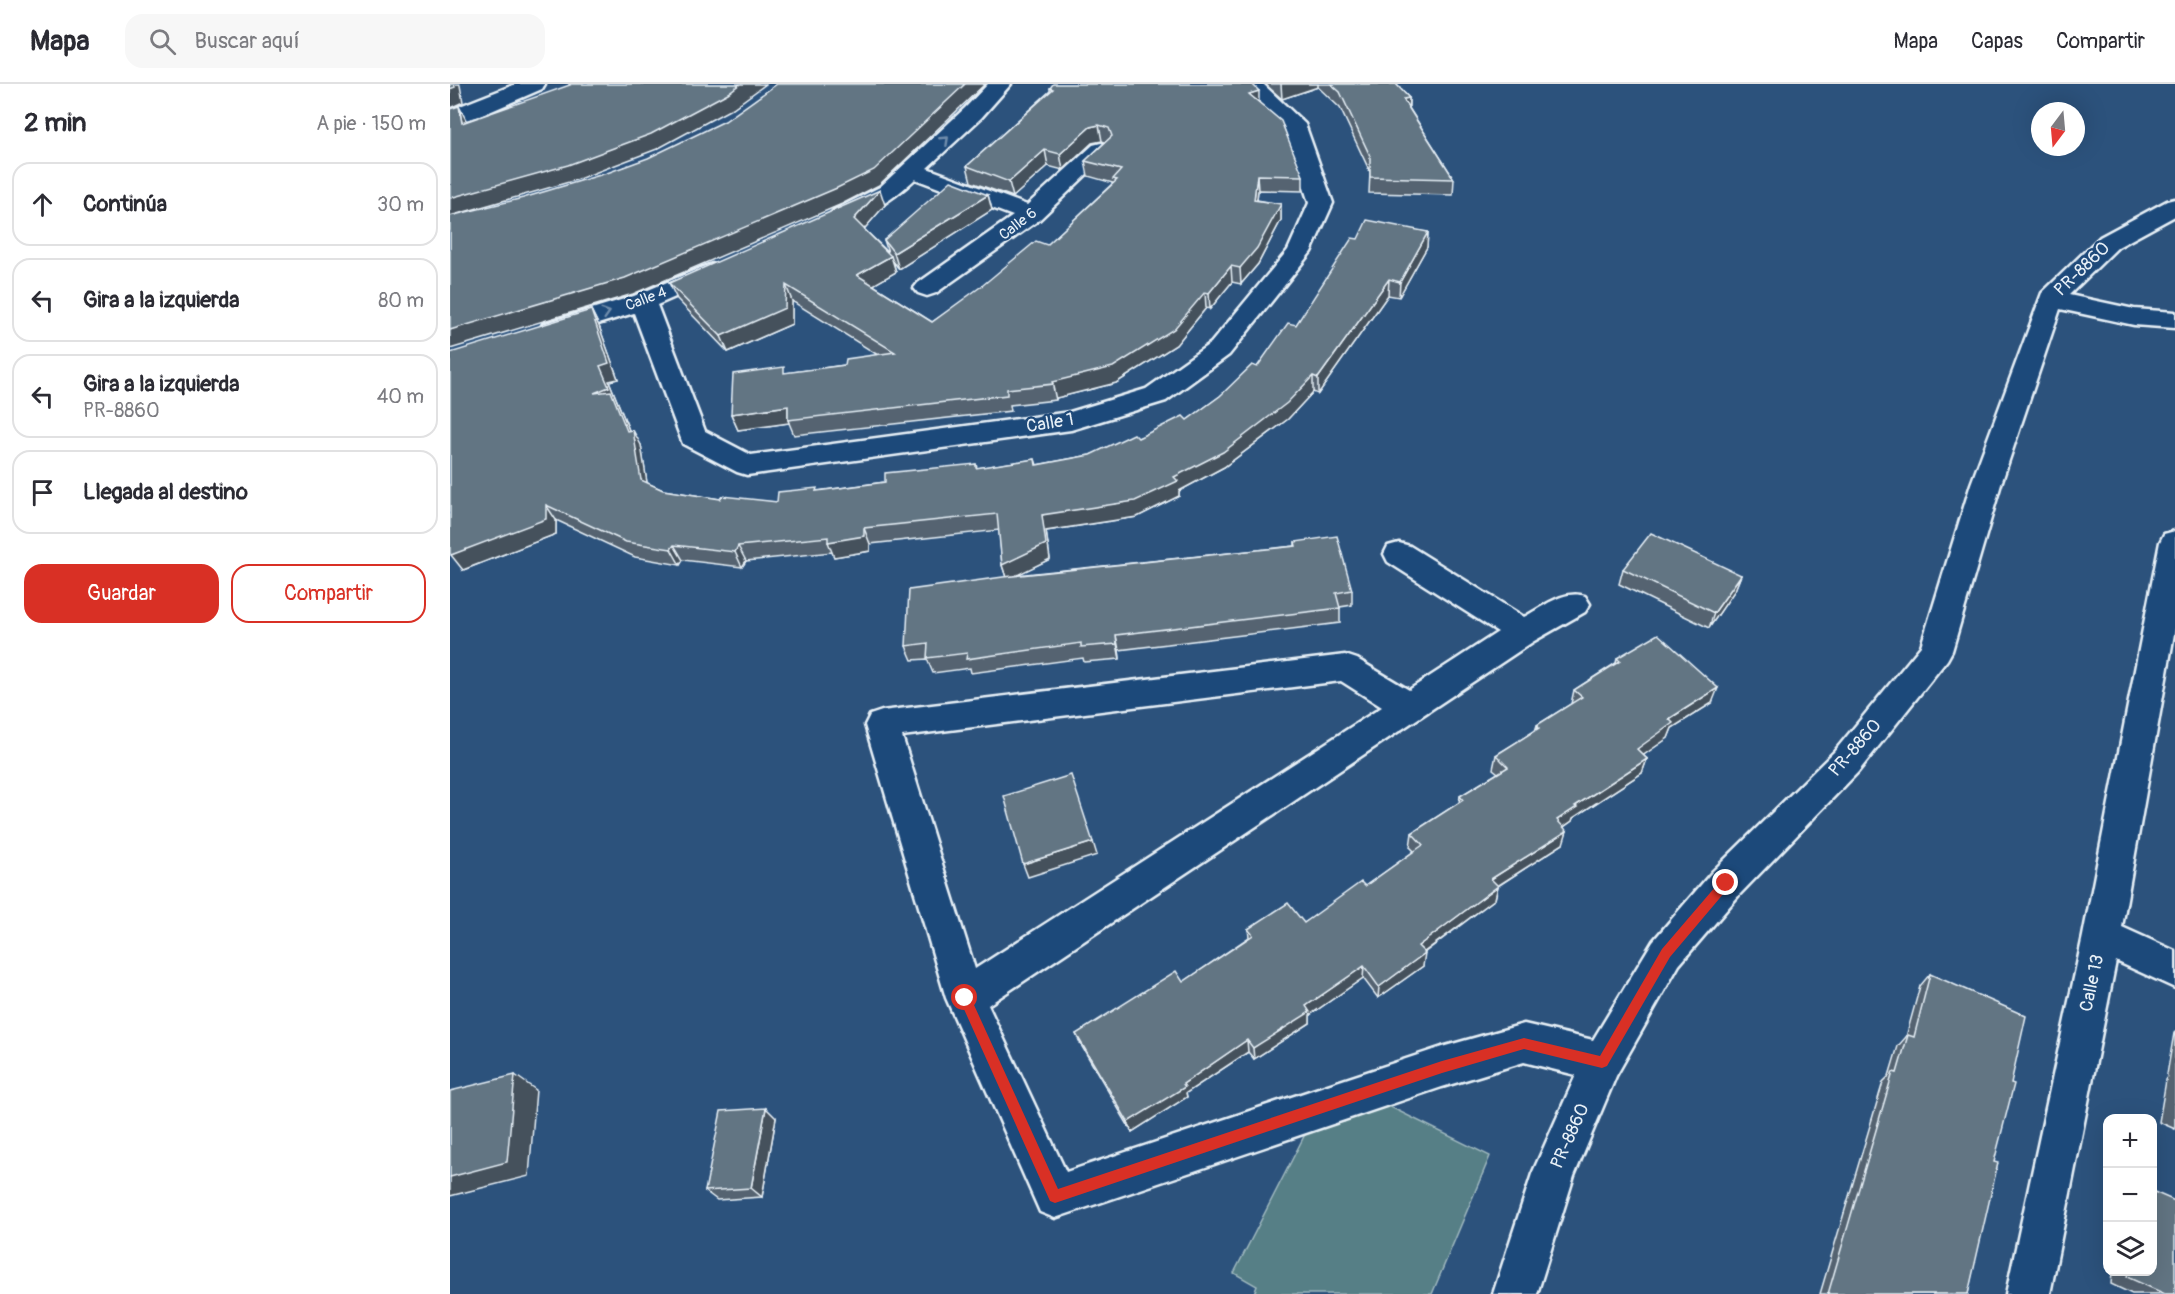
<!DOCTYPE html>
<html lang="es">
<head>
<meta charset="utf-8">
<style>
	:root { --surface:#fff; --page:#f7f7f7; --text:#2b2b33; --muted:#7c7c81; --line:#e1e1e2; --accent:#d93025 }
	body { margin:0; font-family:Pangolin,sans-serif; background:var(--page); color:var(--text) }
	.controls { position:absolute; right:18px; bottom:18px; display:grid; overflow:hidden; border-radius:12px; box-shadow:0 6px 24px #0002 }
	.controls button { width:54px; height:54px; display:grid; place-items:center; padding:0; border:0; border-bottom:2px solid var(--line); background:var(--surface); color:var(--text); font:30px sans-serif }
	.compass { position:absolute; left:1581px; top:18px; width:54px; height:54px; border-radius:50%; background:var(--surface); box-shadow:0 6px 24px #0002; rotate:196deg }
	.stop { position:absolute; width:18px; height:18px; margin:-14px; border:4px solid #d93025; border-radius:50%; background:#fff }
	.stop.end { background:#d93025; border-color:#fff; box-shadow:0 2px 6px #0008 }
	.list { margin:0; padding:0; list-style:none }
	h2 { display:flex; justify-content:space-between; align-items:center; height:78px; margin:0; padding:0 24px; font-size:26px }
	h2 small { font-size:20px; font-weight:400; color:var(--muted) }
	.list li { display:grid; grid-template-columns:39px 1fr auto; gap:18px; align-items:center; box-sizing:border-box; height:84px; margin:0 12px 12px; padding:0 12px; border:2px solid var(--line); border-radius:18px }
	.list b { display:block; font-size:22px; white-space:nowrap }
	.list p { margin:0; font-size:20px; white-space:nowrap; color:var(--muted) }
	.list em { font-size:20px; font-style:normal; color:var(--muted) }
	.actions { display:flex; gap:12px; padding:18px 24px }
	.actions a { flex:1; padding:14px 0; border:2px solid var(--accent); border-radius:18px; text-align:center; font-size:21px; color:var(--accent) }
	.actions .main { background:var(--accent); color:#fff }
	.icon { flex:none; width:33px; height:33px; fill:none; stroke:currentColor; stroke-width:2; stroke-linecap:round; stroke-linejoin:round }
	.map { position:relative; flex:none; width:1725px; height:1210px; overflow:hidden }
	header { display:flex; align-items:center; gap:36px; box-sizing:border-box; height:84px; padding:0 30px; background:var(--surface); border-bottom:2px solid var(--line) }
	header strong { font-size:28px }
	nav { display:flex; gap:33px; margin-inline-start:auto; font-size:21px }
	.search { width:420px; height:54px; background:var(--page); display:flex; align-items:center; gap:15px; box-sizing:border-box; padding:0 21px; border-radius:18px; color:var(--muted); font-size:22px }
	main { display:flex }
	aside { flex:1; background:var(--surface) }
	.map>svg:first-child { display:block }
</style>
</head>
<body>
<header>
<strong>Mapa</strong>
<div class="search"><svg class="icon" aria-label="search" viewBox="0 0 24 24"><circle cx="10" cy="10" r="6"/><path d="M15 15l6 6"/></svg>Buscar aquí</div>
<nav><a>Mapa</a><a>Capas</a><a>Compartir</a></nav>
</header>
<main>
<aside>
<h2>2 min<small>A pie · 150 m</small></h2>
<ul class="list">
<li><svg class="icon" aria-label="ahead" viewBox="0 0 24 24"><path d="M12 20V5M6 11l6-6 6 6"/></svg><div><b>Continúa</b></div><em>30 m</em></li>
<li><svg class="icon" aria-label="left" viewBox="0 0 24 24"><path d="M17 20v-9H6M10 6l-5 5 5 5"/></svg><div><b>Gira a la izquierda</b></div><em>80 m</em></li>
<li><svg class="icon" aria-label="left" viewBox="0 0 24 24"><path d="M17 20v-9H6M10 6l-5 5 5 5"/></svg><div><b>Gira a la izquierda</b><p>PR-8860</p></div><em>40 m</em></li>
<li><svg class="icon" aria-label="arrive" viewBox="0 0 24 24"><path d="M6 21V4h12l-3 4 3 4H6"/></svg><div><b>Llegada al destino</b></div></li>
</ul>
<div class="actions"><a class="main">Guardar</a><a>Compartir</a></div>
</aside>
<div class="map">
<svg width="1725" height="1210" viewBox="0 0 1725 1210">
	<rect width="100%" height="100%" fill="#2c527c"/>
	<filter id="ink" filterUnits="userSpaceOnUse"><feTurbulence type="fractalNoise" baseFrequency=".0167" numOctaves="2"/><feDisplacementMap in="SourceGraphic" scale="12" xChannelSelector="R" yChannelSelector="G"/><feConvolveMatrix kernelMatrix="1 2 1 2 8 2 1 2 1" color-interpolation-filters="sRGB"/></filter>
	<g filter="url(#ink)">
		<path fill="#567f86" stroke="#9fb8bf" stroke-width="1.5" d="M910,1008l130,64 -58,138h-178l3,-8 -23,-13 84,-164 26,13z"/>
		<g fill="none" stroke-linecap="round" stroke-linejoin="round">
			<defs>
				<g id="minor">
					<path d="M66,0h29l-3,5 -62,27 -30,8v-14z"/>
					<path d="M538,0h23l-30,34 -54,50 100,37 66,-60 8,-2 8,2 3,5 -73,70 -103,73 -9,3 -9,-3 -4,-5 4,-5 95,-67 -98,-37c-17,16 -57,47 -81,41l-4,-5 4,-5 46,-23 85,-79z"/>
					<path d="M789,0h24l42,40 28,79 -22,49 -82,103 -63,46 -95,29 -324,45 -10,-3 -54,-28 -49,-131 -82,25 -9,-2 -4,-6 4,-6 91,-28 69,-29 9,-3 9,3 3,5 -3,5 -64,28 48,126 46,24 319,-43 76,-23 65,-46 77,-93 21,-47 -25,-77z"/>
					<path d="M1725,115v17l-57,31 -49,48 65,14 41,3v16l-41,-3 -74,-16 -59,175 -49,167 -5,9 -89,112 -119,123 -60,70 -63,111 -42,100 -37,118h-44l39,-120 44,-99 -52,-13 -82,25 -387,131 -15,-6 -94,-214 -81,-273 5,-10 12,-4 463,-56 12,4 52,31 89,-58 -110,-70 -4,-8 4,-8 11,-3 11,3 114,71c19,-10 40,-28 61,-21l5,8 -5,8 -51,29 -546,364 78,167 376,-125 82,-23 69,16 60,-99 60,-70 121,-119 87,-106 50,-162 71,-191 58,-56 67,-36zM891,597l41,26 -407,262 -73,-233z"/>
					<path d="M1725,447v97l-53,299 53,24v37l-59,-27 -66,333h-44l77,-358 77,-394 4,-8z"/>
				</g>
			</defs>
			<use href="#minor" stroke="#e8f1f8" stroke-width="5"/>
			<use href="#minor" fill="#1f4a7a" fill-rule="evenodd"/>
		</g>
		<g fill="#546471" stroke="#e8f1f8" stroke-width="1.5">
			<path d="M815,0h131l13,14v10l45,71 -1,16 -84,-2 1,-21 -30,-64 -22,-21 -36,12z"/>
			<path d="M600,4l209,14 44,74v15l-45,-1 -1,10 24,4v16l-23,44 -17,20 -9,-2 -22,27 -4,-1 -30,37 -60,38 -60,15v2l-46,5 1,6 -217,24 -5,-12 -51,7 -7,-16 55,-41 59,-8 33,-10 -86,-54v23l-64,28 -51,-53 -8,-16 216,-78 -21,24 24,23 -4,-12 104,-45 4,15 -93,59 -6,-8 3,11 -23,13 59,37 115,-77 66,-62 -25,-7 -3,-15 20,-19 -3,-1 -10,2 -29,27 -15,-4 -35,31 -42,-15 -4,-16 83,-75z"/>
			<path d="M978,148l-1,15 -28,50 -11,-2 -70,99 -5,-2 -25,27 -64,48 -45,24v5l-42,21 -91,14 4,28 -34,16 279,-29v-4l57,48v15l-12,2v16l-221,27 1,9 -36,3 -1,-4 -112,15 -1,-5 -37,5 -6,-14 -15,1 -6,-14 100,-69 -4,-12 -3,-35 -129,14v7l-36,6 -2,-5 -86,9 -4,6 -59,-7 -3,5 -45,-8 -79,-37v14l-93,36 128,-260 8,16 19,53 -9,2 20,49 12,15 6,38 16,7 57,9 57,3 41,-11 67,-9 91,-18 1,4 58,-9 2,6 53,-10 48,-17 49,-18 33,-24 37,-29 39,-42 62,-86z"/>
			<path d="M1173,485l118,6 -6,15 -26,38 -90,-44z"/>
			<path d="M1167,574l95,45 -40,25 -4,10 -25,17 4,4 -5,14 -69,45 -1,3 -8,6 -1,17 -65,42 -3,13 -71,54 -1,13 -45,32 -15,-20 -53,37v8l-56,36 -6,-7 -62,41 1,4 -55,35 -51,-87 -5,-11 107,-52 66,-45 -1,-8 56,-6 61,-37 49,-35 -4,-4 2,-14 47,-30 1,-7 38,-23 -5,-4 3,-14 39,-24 2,-6 34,-21 3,-14 42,-27z"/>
			<path d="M1480,890l64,188 -26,132h-148l63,-212 6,-6 9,-30 8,-9 14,-51z"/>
			<path d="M1725,948v97l-16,-7 15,-89z"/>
			<path d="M326,1034l-14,79 -45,3 -12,-9z"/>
			<path d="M1662,1188h40l23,22h-43l-21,-10z"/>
		</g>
		<g fill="#45515c" stroke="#e8f1f8" stroke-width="1.5">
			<path d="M4,0h5l1,1 3,17 -13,6v-19z"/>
			<path d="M290,0h26l-33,24 -76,41 -81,31 -126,36v-18z"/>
			<path d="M515,0h20l-106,101 -37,19 -209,90 -183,55v-19z"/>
			<path d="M831,0h37v3l-36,12z"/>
			<path d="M809,7v15l-10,-12z"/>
			<path d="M959,14l-1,15 -5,-14z"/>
			<path d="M9,22l8,16 -5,1z"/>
			<path d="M649,41l3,16 -10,2 -29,27 -3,-16 30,-27z"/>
			<path d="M595,66l3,16 -35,31 -4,-15z"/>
			<path d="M807,91l1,15 -3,25 -1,-15z"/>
			<path d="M430,106l5,15 -26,30 -5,-16z"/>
			<path d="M538,111l4,15 -93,59 -5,-16z"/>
			<path d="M831,120v16l-23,44 -17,20 -1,-16z"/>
			<path d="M978,148l-1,15 -28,50 1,-15z"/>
			<path d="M441,172l5,16 -33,19 -6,-16z"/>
			<path d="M781,182l1,16 -22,27 -1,-16z"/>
			<path d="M939,195l-1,16 -70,99v-16z"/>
			<path d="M336,201l6,16v23l-64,28 -7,-16z"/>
			<path d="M755,208l1,16 -30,37 -60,38 -60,15v2l-4,-18z"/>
			<path d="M141,226l8,16 19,53 -9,2 26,64 -2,-15 8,15 8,50 -55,-102 6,-27z"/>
			<path d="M863,292v16l-25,27 -64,48 -45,24v5l-42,21 -91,14 4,28 -43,21 -5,-15 40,-50 132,-38z"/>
			<path d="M338,322v14l1,3 -51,7 -7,-16z"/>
			<path d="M96,421l10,15v14l-93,36 -12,-15z"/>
			<path d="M414,444l6,16v7l-36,6 -6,-15z"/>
			<path d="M224,461l9,15 -3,5 -9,-16z"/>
			<path d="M288,462l8,15 -4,6 -7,-15z"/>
			<path d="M1291,491l-6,15 -26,38 5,-15z"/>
			<path d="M666,551l3,15 1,9 -3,-15z"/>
			<path d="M1268,604l-6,15 -40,25 -4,10 -36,25 5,-14 32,-30z"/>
			<path d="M1197,675l-5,14 -69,45 -1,3 -19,13 4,-14 18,-14z"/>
			<path d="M1117,747l-4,13 -75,48 3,-13z"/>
			<path d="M643,758l4,13 -69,22 -5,-13z"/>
			<path d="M1048,802l-3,13 -79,59 2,-12z"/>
			<path d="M975,869l-2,13 -45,32 1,-11z"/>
			<path d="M914,882l-1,12 -53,37v8l-56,36 -1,-11 53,-42z"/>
			<path d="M797,956l1,12 -62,41 1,4 -55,35 -4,-10z"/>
			<path d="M65,991l21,15 -7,86 -79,20v-19z"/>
			<path d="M316,1024l10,10 -14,79 -11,-9z"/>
		</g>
		<g fill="#627483" stroke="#e8f1f8" stroke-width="1.5">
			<path d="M0,0h4l1,3 -5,2z"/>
			<path d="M119,0h171l-12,9 -77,41 -83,31 -118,33v-89l9,-3 3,17 108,-38z"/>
			<path d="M327,0h188l-91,86 -37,18 -212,90 -175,52v-114l73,-18 84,-25 41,-15 77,-37z"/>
			<path d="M603,0h199l7,7 -10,3 32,27 22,55 -46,-1 -3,25 27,4 -24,44 -17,20 -9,-2 -22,27 -4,-1 -31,37 -61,38 -61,15 1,2 -46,5v6l-219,25v-14l-57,8 2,-40 51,-7v6l61,-8 1,-6 49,-7 -109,-67 -1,23 -64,28 -52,-53 211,-93 -26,29 37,37 -34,19 75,47 51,-37 53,-44 11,4 70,-65 -4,-1 8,-9 -36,-9 27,-25 -3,-8 -10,-3 -9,2 -30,27 -15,-4 -36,32 -42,-16 86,-77 -3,-1z"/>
			<path d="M881,0h65l13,14 -6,1 51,80 -84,-2v-21l-30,-64z"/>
			<path d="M501,97l37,14 -94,58 -10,-13z"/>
			<path d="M917,136l61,12 -28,50 -11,-3 -71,99 -5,-2 -26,27 -64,49 -49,25 4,4 -43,20 -93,14 4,29 -44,21 -5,-51 -133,14v8l-36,6v-5l-90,9 -3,6 -61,-7 -3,4 -45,-7 -80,-37v14l-95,36 -1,-2v-200l141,-43 18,53 -9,3 9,21 -15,6 17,-2 16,40 6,-1 8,50 22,10 57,9 2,-3 55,6 1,-10 39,-4 -1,3 69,-9v-9l91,-9v4l59,-9 1,6 54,-10 44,-21 4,4 45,-22 4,4 33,-24 32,-31 5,2 31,-44 8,2 56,-87 6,1z"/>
			<path d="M1201,449l90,42 -27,38 -91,-44z"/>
			<path d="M887,452l15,54 -16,3 4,15 -224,27 1,9 -36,3v-4l-115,16 1,-6 -40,5 1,-15 -22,3 3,-56 94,-13 293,-31 -1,-4z"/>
			<path d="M1208,550l60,54 -49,31 4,4 -36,26 10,10 -72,47 2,1 -20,13 10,11 -76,48 7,7 -80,60 7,7 -46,34 -15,-21 -58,40 4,6 -57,36 -6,-8 -64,44 2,3 -57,35 -52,-88 100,-63 7,11 70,-47 -5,-6 40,-26 16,20 57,-41 4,4 58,-41 -11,-12 51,-33 -3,-4 48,-29 -12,-12 43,-27 -2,-3 45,-28 -8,-7 46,-29 -3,-3z"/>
			<path d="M621,691l22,67 -70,22 -19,-68z"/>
			<path d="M1480,890l96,42 -15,67 3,1 -20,78 4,1 -30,131h-140l65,-222 4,1 11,-38 6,2z"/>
			<path d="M65,991l-8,87 -57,15v-86z"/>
			<path d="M316,1024l-15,80 -46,3 16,-80z"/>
			<path d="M1702,1107l23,10v93h-10l-38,-17 1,-5h24z"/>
		</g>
		<defs><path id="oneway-chevron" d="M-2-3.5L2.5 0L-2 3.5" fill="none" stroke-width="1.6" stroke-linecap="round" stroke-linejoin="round" transform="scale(1.5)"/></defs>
		<g stroke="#6f8dac">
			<use href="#oneway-chevron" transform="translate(495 56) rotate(-43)"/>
			<use href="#oneway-chevron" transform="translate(156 229) rotate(-17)"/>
		</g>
	</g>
	<path fill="#d93025" d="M1276,794l5,5 -1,3 -60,71 -63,109 -5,2 -78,-19 -82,24 -387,130 -5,-2 -91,-203 6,-6 4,2 89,195 384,-128 82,-23 76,18 62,-107 60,-70z"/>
	<g text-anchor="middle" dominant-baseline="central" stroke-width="4.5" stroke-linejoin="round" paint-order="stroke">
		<g font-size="15" fill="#e8f1f8" stroke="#1f4a7a">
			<text transform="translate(568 140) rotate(-37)">Calle 6</text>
			<text transform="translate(196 215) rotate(-21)">Calle 4</text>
		</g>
		<g font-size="18" fill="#e8f1f8" stroke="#1f4a7a">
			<text transform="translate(1632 185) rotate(-44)">PR-8860</text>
			<text transform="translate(600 339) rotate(-9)">Calle 1</text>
			<text transform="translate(1405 664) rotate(-49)">PR-8860</text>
			<text transform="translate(1642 899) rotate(-78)">Calle 13</text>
			<text transform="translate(1120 1052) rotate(-66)">PR-8860</text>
		</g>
	</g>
</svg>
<div class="controls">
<button>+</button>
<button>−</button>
<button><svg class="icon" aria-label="layers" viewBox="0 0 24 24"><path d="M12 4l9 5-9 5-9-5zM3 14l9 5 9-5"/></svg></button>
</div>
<svg class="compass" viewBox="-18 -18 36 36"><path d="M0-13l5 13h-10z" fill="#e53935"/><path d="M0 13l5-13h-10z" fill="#7c7c81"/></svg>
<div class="stop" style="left:515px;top:914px"></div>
<div class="stop end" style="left:1276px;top:799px"></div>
</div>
</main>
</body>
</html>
